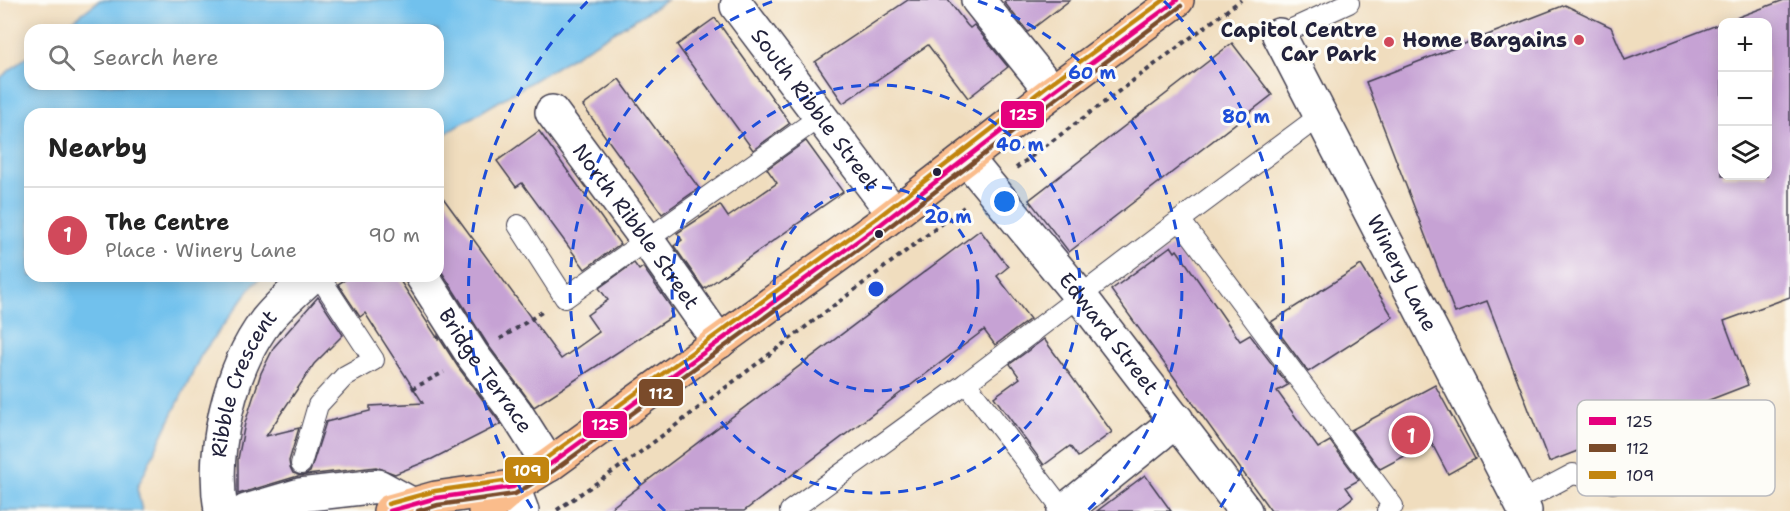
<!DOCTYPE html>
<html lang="en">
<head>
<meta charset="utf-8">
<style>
	:root { --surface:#fff; --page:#f6f6f6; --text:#222; --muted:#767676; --line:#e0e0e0; --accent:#d1495b }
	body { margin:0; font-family:"Shantell Sans",sans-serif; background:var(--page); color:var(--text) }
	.controls { position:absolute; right:18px; top:18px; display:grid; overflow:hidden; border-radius:12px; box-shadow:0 3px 15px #0003 }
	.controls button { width:54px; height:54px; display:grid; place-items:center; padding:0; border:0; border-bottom:2px solid var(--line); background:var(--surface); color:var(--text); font:30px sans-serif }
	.you { position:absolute; left:1005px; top:202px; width:21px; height:21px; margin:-15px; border:4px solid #fff; border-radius:50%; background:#1a73e8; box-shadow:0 0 0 9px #1a73e833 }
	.badge { display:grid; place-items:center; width:39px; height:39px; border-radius:50%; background:var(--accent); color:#fff; font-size:20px; font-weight:700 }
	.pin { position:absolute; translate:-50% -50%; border:3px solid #fff; box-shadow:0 2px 6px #0006 }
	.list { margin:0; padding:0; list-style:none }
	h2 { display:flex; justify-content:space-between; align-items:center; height:78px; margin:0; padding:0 24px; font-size:26px }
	h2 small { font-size:20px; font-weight:400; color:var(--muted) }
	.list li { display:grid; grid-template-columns:39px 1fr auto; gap:18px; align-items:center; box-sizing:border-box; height:96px; padding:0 24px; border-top:2px solid var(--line) }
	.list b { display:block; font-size:22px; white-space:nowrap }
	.list p { margin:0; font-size:20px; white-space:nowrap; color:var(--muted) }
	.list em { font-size:20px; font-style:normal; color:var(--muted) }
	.icon { flex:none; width:33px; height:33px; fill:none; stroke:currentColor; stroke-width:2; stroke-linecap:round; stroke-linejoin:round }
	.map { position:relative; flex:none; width:1790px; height:511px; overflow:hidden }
	.search { position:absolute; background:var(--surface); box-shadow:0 3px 15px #0003; left:24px; top:24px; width:420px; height:66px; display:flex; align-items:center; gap:15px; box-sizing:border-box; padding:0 21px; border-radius:18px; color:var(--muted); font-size:22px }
	.panel { position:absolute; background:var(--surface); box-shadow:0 3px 15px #0003; left:24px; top:108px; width:420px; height:174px; border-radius:18px }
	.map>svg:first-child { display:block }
</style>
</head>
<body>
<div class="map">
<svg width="1790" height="511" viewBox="0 0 1790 511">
	<rect width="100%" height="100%" fill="#fdfcf7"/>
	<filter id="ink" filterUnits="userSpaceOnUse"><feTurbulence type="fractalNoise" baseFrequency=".0167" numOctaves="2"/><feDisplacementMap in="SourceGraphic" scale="12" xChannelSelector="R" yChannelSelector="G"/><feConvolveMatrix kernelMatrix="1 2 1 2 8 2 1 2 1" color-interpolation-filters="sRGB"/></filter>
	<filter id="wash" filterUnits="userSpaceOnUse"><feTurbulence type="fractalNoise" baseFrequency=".008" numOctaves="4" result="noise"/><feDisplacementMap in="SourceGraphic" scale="24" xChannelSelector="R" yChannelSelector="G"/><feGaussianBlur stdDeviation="1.35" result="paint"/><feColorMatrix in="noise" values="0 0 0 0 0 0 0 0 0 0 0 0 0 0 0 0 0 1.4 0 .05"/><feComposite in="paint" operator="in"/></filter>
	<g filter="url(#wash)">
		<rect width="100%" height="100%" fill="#f0ddbe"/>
		<path fill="#71c1ed" stroke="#4a7294" stroke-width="1.5" d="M100,0h567l-229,138v-24h-408v162h233l-10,9 -52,70 -64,133 5,23h-142v-433l30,-24v30h408v-54h-378z"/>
		<g id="blocks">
			<g fill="#c6a2d4">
				<path d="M908,0h40l19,25 3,3 4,-3 34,42 -40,31 -40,-53 -85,58 -28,-41z"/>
				<path d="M1006,0h64l-42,32 -24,-30z"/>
				<path d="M1784,0h6v297l-66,24 24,64 -199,77 -62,-161 -32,12 -89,-231 199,-77 46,22 14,33 97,-37v153h45v-154h-42z"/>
				<path d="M715,18l75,105 -37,27 -76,-105z"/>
				<path d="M1232,43l40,52 -203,157 -40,-52z"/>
				<path d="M619,79l80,109 -37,26 -79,-108z"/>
				<path d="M539,131l81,113 -35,25 -63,-86 -6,4 -19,-26z"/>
				<path d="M806,141l37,51 -139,97 -30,-43 8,-6 -5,-7 43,-28 8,12 49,-34 -10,-14z"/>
				<path d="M438,191l123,168 38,-27 -12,-17 21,-15 -9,-12 35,-25 5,7 4,-3 30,43 -3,2 3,4 -139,91 -46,-62 -50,-79z"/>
				<path d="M980,230l28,37 -11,9 33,43 -35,26 -11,-15 -240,181h-137z"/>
				<path d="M1171,246l4,6 2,-2 63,91 10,-6 38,50 -11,6 41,57 12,-7 29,39 -13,7 7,10 -18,14h-64l-160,-221z"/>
				<path d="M1361,265l32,52 -85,55 -37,-50z"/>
				<path d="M351,276h46l41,63v-3l20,31 43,57 -69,35 -37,15 -19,-7 -78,9 -60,18v-35l7,-36 16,-50 13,-26 44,-50 25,38 -29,29 -48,72 33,-8 -10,33 1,6 3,6 10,3 7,-4 16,-50 44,-11v-5l53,-3 -58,-90 -5,4 -22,-33z"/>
				<path d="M1044,339l68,93 -34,25 -8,-11 -26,19 -50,-68 26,-19 -10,-14z"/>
				<path d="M1435,385l40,74 -27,15 -17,-32 -51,27 -29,-39z"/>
				<path d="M1145,475l26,36h-74z"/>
			</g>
		</g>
	</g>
	<g filter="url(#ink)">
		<use href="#blocks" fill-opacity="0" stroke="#413e4f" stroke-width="1.5"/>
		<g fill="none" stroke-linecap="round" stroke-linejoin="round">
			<defs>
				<g id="service">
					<path d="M1279,35l70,-32"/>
					<path d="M1180,220l213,286 -6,5"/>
					<path d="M518,225l47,73 256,-182"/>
					<path d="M966,383l98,128"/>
					<path d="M301,464l17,-59 27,-29 29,-16 -55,-84"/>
					<path d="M1520,502l53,-28 40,9"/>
					<path d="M790,511l176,-128 214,-163 141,-105"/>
				</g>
				<g id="minor">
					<path d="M978,0l74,92"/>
					<path id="s1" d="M737,6l157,208"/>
					<path id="s2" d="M1279,35l246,476"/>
					<path id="s3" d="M552,112l95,128 72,102"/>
					<path id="s4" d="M967,159l113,137 165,215"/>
					<path id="s5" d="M422,276l51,80 43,57 33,52"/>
					<path d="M513,487l9,24"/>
					<path id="s6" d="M221,511c-10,-60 8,-141 45,-190 14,-17 30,-31 46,-45"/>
					<path d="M246,511l54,-16 78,-9 35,19"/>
					<path d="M1064,511l113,-91"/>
				</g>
				<g id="trunk">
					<path d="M390,511l46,-13 77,-11"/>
					<path d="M485,511l28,-24 36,-22 332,-241 171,-132 125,-92"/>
				</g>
			</defs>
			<use href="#service" stroke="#413e4f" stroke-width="22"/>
			<use href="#minor" stroke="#413e4f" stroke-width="36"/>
			<use href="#trunk" stroke="#413e4f" stroke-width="36"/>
			<g stroke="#413e4f" stroke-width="4" stroke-dasharray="4.5 4.5" stroke-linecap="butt">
				<path d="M1016,168l225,-168"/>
				<path d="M500,339l42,-27"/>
				<path d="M412,389l32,-17"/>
				<path d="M557,510l73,-50 334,-253"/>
			</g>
			<use href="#service" stroke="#fff" stroke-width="20"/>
			<use href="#minor" stroke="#fff" stroke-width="33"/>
			<use href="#trunk" stroke="#fabc8b" stroke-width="33"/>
			<defs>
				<path id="bus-1" d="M390,511l46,-13 77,-11 36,-22 332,-241 171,-132 125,-92"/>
				<path id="bus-2" d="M418,511l20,-6 77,-11 38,-23 332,-241 172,-132 124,-92"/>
				<path id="bus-3" d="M388,504l47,-13 75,-11 35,-21 332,-241 170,-132 117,-86"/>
			</defs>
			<use href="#bus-1" stroke="#fdfcf7" stroke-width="9"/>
			<use href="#bus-2" stroke="#fdfcf7" stroke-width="9"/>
			<use href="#bus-3" stroke="#fdfcf7" stroke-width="9"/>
			<use href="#bus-1" stroke="#e5007d" stroke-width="4.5"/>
			<use href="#bus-2" stroke="#7a4b2a" stroke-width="4.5"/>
			<use href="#bus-3" stroke="#c2850f" stroke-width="4.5"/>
		</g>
	</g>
	<g fill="none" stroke="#1d4ed8" stroke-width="3" stroke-dasharray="10 8">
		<circle cx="876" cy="289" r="102"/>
		<circle cx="876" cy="289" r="204"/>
		<path d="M665 511A306 306 0 0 1 774 1M978 1A306 306 0 0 1 1087 511"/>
		<path d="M532 508A408 408 0 0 1 588 1M1164 1A408 408 0 0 1 1220 508"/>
	</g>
	<g fill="#d1495b" stroke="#fdfcf7" stroke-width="2">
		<circle cx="1579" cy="40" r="6"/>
		<circle cx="1389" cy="42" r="6"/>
	</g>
	<g fill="#22223b" stroke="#fdfcf7" stroke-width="2">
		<circle cx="937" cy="172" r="5"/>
		<circle cx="879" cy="234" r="5"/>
	</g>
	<g text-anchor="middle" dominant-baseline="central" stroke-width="6" stroke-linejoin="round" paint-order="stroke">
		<g font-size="21" font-weight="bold" fill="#22223b" stroke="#fdfcf7" text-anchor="end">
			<text x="1377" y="30">Capitol Centre<tspan x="1377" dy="24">Car Park</tspan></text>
			<text x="1567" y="40">Home Bargains</text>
		</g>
		<g font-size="21" fill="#22223b" stroke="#fdfcf7">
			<text stroke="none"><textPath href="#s1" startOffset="130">South Ribble Street</textPath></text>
			<text stroke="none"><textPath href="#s3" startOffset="142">North Ribble Street</textPath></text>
			<text stroke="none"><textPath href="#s2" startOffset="268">Winery Lane</textPath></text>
			<text stroke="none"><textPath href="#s4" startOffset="225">Edward Street</textPath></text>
			<text stroke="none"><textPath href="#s5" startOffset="114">Bridge Terrace</textPath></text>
			<text stroke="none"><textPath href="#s6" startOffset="132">Ribble Crescent</textPath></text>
		</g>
	</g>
	<rect x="1577" y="400" width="198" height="96" rx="9" fill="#fdfcf7" stroke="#bbbbbf" stroke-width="1.5"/>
	<rect x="1589" y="417" width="27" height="8" fill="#e5007d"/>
	<rect x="1589" y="444" width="27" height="8" fill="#7a4b2a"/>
	<rect x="1589" y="471" width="27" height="8" fill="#c2850f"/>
	<g font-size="16" fill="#22223b">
		<text x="1626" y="427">125</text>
		<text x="1626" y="454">112</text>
		<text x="1626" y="481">109</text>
	</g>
	<circle cx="876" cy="289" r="9" fill="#1d4ed8" stroke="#fdfcf7" stroke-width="3"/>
	<g font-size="18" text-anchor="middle" font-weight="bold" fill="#1d4ed8" stroke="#fdfcf7" stroke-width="6" stroke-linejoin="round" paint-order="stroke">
		<text x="1092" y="79">60 m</text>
		<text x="1246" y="123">80 m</text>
		<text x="1020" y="151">40 m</text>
		<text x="948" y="223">20 m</text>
	</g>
	<g stroke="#fdfcf7" stroke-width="2">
		<rect x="1000" y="100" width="45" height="29" rx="6" fill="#e5007d"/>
		<rect x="638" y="378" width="46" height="29" rx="6" fill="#7a4b2a"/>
		<rect x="582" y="410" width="46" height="29" rx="6" fill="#e5007d"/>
		<rect x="504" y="456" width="46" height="28" rx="6" fill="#c2850f"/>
	</g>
	<g font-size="16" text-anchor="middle" font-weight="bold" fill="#fff">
		<text x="1023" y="120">125</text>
		<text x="661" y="399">112</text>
		<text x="605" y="430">125</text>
		<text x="527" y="476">109</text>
	</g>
</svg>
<div class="controls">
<button>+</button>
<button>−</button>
<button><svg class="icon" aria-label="layers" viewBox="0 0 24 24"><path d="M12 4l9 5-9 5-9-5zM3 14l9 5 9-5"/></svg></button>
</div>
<div class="you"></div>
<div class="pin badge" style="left:1411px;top:435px">1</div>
<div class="search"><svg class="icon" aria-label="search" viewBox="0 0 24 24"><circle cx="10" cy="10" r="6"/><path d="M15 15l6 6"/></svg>Search here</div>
<section class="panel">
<h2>Nearby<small></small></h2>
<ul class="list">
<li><span class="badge">1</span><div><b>The Centre</b><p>Place · Winery Lane</p></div><em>90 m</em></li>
</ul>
</section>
</div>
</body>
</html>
